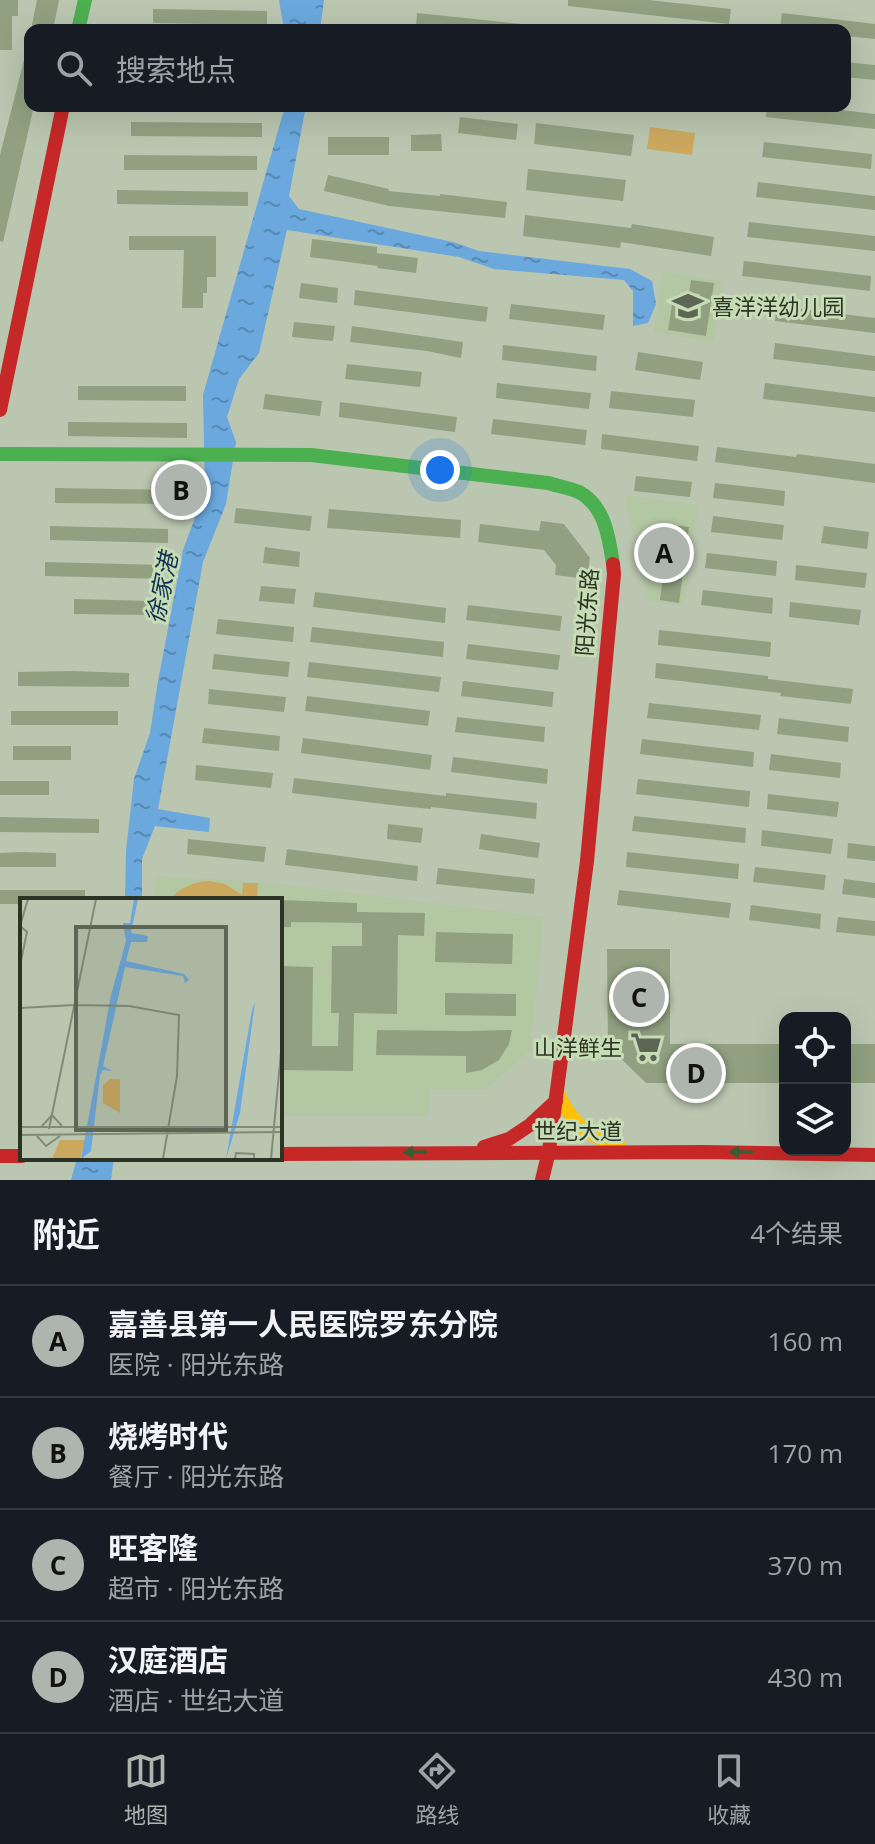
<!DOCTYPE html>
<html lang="zh">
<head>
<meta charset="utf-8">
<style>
	:root { --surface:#171b24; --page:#20242c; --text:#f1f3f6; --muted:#9ea1a6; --line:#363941; --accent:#aeb4ae }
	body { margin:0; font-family:"Open Sans","Noto Sans SC",sans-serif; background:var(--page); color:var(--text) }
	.controls { position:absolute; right:24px; bottom:24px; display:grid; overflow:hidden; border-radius:16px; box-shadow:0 8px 32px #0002 }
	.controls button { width:72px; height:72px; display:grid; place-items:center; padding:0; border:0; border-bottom:2px solid var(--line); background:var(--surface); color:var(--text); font:40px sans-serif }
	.you { position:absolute; left:440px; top:470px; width:28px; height:28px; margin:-20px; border:6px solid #fff; border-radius:50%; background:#1a73e8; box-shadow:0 0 0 12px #1a73e833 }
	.badge { display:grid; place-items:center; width:52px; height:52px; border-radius:50%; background:var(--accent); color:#111; font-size:26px; font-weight:700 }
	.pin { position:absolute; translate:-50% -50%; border:4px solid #fff; box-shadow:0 2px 8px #0006 }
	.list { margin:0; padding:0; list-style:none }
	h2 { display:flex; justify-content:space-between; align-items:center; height:104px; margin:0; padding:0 32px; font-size:34px }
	h2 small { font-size:26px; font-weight:400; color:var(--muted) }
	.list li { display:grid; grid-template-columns:52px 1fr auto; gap:24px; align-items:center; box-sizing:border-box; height:112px; padding:0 32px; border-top:2px solid var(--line) }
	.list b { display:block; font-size:30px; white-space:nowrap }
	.list p { margin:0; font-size:26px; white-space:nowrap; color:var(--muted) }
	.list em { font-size:26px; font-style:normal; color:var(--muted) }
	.icon { flex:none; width:44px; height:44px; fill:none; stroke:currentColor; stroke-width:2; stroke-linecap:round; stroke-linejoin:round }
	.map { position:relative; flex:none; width:875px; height:1180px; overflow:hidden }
	.search { position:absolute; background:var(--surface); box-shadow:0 8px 32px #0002; left:24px; right:24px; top:24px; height:88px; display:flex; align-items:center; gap:20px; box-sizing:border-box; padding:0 28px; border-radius:16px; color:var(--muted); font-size:30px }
	.sheet { height:552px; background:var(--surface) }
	nav { display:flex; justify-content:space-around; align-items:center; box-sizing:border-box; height:112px; border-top:2px solid var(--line); background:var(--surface); font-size:22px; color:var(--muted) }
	nav a { display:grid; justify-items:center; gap:4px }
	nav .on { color:var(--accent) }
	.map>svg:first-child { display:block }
</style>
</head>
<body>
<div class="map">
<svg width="875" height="1180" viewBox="0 0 875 1180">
	<defs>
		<pattern id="water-ripples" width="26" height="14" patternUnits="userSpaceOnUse" patternTransform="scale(2)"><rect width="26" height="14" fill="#6aa8dd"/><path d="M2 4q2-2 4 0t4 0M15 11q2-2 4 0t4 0" fill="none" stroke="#5789b3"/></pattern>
	</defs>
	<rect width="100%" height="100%" fill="#bac6b0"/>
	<g fill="#b3c7a3">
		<path d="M663,271l60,10 -10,61 -59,-10z"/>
		<path d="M625,495l73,10 -14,101 -37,-5z"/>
		<path d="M157,876l117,7 270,34 -14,133 -44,39h-56l-2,27h-148v-216h-126z"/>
	</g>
	<g fill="#cca85e">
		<path d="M650,127l45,6 -3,22 -45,-6z"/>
		<path d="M209,881l16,3 17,11 1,-12h15l-1,17h-33l-16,-4 -17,4h-22c11,-12 23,-18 40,-19z"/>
	</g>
	<g fill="url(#water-ripples)">
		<path d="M279,0h45l-4,30h-36z"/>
		<path d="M285,106h21l-17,90 10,13 154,33 26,9 151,18 22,12 4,23 -8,19 -15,3v-35l-9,-11 -130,-11 -35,-12 -172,-27 -28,123 -20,26 -12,38 9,25 -10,62 -23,58 -45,247 52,9 -1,14 -54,-6 -13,33v41h-17l1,-49 8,-72 16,-46 8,-52 25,-131 22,-59 -2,-96z"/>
		<path d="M77,1158h37l-3,22h-40z"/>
	</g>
	<g fill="#91a081">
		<path d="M0,0h18v16h-6v34h-12z"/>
		<path d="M37,0h22l-6,30h-22z"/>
		<path d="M568,0h80l83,9 -2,15 -161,-18z"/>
		<path d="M153,9l114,2v14l-114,-2z"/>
		<path d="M417,13l105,11 -1,6h-88l-17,-2z"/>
		<path d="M782,13l93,11v15l-30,-3v-6l-65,-1z"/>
		<path d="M27,48l3,1v57h4l-31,136 -3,-1v-86z"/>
		<path d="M845,62l30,3v15l-30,-3z"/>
		<path d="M767,106h42l66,8v15l-109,-12z"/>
		<path d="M460,117l58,7 -2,16 -58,-7z"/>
		<path d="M131,122l131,1v14l-131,-1z"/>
		<path d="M536,123l98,12 -3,21 -97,-12z"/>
		<path d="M441,134l1,17h-31v-16z"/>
		<rect x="328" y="137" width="61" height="18"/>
		<path d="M764,142l108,12 -1,15 -109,-12z"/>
		<path d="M124,155l133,1v14h-133z"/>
		<path d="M528,169l98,11 -3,21 -97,-11z"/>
		<path d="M328,175l61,14 -1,2 52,5v-2l67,8 -2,16 -116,-12 -65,-15z"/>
		<path d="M758,182l117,14v14l-119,-13z"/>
		<path d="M117,190l131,2v14l-131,-2z"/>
		<path d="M525,215l106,13 1,-4 82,13 -3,19 -90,-14 -1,6 -97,-12z"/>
		<path d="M749,222l126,14v15l-128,-14z"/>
		<path d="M129,236h87v41h-9v16h-4v15h-21l2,-58h-55z"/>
		<path d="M312,239l65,8v6l41,5 -2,15 -39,-5 1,-2 -68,-9z"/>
		<path d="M744,261l127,15 -1,15 -128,-15z"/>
		<path d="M691,280l23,3 -8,53 -38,-6 4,-25 26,5 2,-16 -11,-1z"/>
		<path d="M301,283l37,5 -1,15 -38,-5z"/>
		<path d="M355,290l133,17 -2,15 -132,-17z"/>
		<path d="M511,304l94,11 -2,15 -94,-11z"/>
		<path d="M777,306l98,12v15l-100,-12z"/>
		<path d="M294,322l41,4 -2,15 -41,-4z"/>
		<path d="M352,326l111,16 -2,16 -34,-7 -77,-9z"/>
		<path d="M775,343l100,13v15l-102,-12z"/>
		<path d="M503,345l94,11 -1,15 -94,-11z"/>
		<path d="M638,352l65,10 -3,18 -65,-10z"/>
		<path d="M347,364l75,8 -2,15 -75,-8z"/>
		<path d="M497,383l94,10 -2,16 -93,-11z"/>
		<path d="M765,383l110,14v15l-112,-13z"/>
		<path d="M78,386h108v15l-108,-1z"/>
		<path d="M611,391l84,9 -2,17 -84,-9z"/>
		<path d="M265,394l57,7 -2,15 -57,-7z"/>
		<path d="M340,402l117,15 -2,15 -116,-15z"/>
		<path d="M493,419l94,11 -2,15 -94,-11z"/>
		<path d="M68,422l119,1v15l-119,-2z"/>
		<path d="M602,434l97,12 -2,15 -96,-12z"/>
		<path d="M717,447l79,10 1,-3 78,10v19l-160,-21z"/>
		<path d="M636,476l56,6 -2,15 -56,-6z"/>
		<path d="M715,483l70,8 -1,15 -71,-8z"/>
		<path d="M55,488l119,2v14l-119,-1z"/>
		<path d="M236,508l76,8 -2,15 -76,-8z"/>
		<path d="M329,509l132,11 -1,18 -133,-10z"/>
		<path d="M713,516l71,9 -2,15 -71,-8z"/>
		<path d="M541,521l23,3 26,34 -3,21 -32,-4 1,-10 -12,-15 -66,-8 2,-18 59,7z"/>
		<path d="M670,525l19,2 -10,76 -19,-3z"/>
		<path d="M50,526l118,3v14l-118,-3z"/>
		<path d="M824,526l45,6 -2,17 -46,-6z"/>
		<path d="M265,547l35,5 -1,15 -36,-4z"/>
		<path d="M707,553l70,8 -1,15 -71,-8z"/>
		<path d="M45,562l118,3v14l-118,-3z"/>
		<path d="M796,565l71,8 -2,15 -70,-8z"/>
		<path d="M261,586l35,3 -2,15 -35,-3z"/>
		<path d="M703,590l70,8 -1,16 -71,-9z"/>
		<path d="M315,592l131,16 -1,15 -132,-16z"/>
		<path d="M74,599l77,2v14l-77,-1z"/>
		<path d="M790,602l71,8 -2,15 -70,-8z"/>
		<path d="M468,605l94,11 -2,15 -94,-11z"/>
		<path d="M218,619l76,8 -1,15 -77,-8z"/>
		<path d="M312,627l132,15 -1,15 -133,-15z"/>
		<path d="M659,630l112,12 -1,15 -112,-12z"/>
		<path d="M468,644l92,11 -2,15 -92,-11z"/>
		<path d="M214,654l76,8 -2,15 -76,-8z"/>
		<path d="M309,662l132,15 -2,15 -132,-15z"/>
		<path d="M656,663l112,13v3l85,10 -2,15 -71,-8 1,-3 -126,-15z"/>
		<path d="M71,671l58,2v14l-111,-1v-14z"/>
		<path d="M463,681l91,11 -2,15 -91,-11z"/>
		<path d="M209,689l77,8 -2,15 -76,-8z"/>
		<path d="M307,696l123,15 -2,15 -123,-15z"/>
		<path d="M649,703l112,12 -2,15 -112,-12z"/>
		<rect x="11" y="711" width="107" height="14"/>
		<path d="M457,717l88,10 -1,15 -89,-10z"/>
		<path d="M779,718l70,9 -1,15 -71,-8z"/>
		<path d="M204,728l76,8 -1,15 -77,-8z"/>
		<path d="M303,738l129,17 -2,15 -129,-17z"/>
		<path d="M642,739l112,13 -1,15 -113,-13z"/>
		<rect x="13" y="746" width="58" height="14"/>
		<path d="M771,754l70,9 -1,15 -71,-8z"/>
		<path d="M453,757l95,12 -1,15 -96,-12z"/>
		<path d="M196,765l77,8 -2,15 -76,-8z"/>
		<path d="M294,778l109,13 43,5v-3l91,10 -1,16 -105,-12v2l-31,-3 -108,-13z"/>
		<path d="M638,779l112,12 -1,16 -113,-13z"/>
		<rect x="0" y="781" width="49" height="14"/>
		<path d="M768,794l71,8 -2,15 -70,-8z"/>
		<path d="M634,816l112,12 -1,15 -113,-12z"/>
		<path d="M0,817l99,2v14l-99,-1z"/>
		<path d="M388,824l35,4 -2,15 -34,-4z"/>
		<path d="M762,830l71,9 -2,15 -70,-8z"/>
		<path d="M481,834l59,9 -2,15 -59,-9z"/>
		<path d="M188,839l78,8 -2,15 -77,-8z"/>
		<path d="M848,843l27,3v15l-28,-3z"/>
		<path d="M287,849l131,17 -1,15 -132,-16z"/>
		<path d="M20,852l36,1v14h-56v-14z"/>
		<path d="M627,852l112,12 -1,15 -112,-12z"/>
		<path d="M755,867l71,8 -2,15 -71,-8z"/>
		<path d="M438,868l97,11 -1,15 -98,-10z"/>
		<path d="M844,879l31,4v15l-33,-4z"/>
		<path d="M0,890h85v10h-63v4h-22z"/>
		<path d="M619,890l112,13 -2,15 -112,-13z"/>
		<path d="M280,900l77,3v9l68,1 -1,23 -26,-1 -1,79 -43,-1 -1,58 -73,-1v-104l33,1 -1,79h26l1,-33h-8l1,-67h30v-23l-71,-1v5h-11z"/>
		<path d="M751,905l70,9 -1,15 -71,-9z"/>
		<path d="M838,917l37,4v15l-39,-4z"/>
		<path d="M436,932l77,2 -1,30 -77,-2z"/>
		<path d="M607,949h63v95h115v39h-139l-38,-37z"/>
		<path d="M445,993l71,1v22l-71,-1z"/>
		<path d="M377,1030l89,1 46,-1 -3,14 -10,16 -17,10 -16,3v-17l-90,-1z"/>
		<rect x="845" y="1044" width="30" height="39"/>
	</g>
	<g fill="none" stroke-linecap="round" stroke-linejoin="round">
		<g stroke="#4caf50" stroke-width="14">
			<path d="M78,30l7,-30"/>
			<path d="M0,454l311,1 237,28c10,3 21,5 31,9 26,14 30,46 34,72"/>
		</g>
		<path stroke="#ffc107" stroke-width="14" d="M557,1092c15,31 28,44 62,53"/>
		<g stroke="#c62828" stroke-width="14">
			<path d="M0,410l63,-304"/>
			<path d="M484,1147l25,-8 21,-14 26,-24"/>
			<path d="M280,1154l423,-2 172,3"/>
			<path d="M0,1156h22"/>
			<path d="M542,1180l7,-29 38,-290 27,-287 -1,-10"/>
		</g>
	</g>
	<defs><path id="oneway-solid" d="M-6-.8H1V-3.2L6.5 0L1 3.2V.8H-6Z" transform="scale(2)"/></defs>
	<g fill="#375e33">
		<use href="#oneway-solid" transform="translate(415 1152) rotate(179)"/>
		<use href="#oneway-solid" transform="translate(741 1152) rotate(-179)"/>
	</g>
	<defs>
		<symbol id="school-bare" viewBox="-9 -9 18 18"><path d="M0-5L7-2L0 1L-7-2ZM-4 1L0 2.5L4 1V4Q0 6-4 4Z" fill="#5d6655" stroke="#c6dcb4" stroke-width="2.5" paint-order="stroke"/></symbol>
		<symbol id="supermarket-bare" viewBox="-9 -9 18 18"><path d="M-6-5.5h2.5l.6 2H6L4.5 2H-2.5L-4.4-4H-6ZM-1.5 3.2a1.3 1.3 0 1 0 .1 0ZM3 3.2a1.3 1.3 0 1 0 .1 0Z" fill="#5d6655" stroke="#c6dcb4" stroke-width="2.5" paint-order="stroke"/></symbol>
	</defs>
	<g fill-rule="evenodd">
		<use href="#school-bare" x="666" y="284" width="44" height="44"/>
		<use href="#supermarket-bare" x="624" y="1025" width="44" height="44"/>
	</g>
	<g text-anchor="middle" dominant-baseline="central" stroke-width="6" stroke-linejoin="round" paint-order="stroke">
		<g font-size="22" fill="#2b3324" stroke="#c6dcb4" text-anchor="start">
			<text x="712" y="306">喜洋洋幼儿园</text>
			<text x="622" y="1047" text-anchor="end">山洋鲜生</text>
		</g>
		<g font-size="22" fill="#2b3324" stroke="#c6dcb4">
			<text transform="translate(586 612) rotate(-86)">阳光东路</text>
			<text x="578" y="1130">世纪大道</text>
		</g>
		<g font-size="24" font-style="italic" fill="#113254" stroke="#c6dcb4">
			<text transform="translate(161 588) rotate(-78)">徐家港</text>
		</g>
	</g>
	<g transform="translate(20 898)">
		<rect width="262" height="262" fill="#bac6b0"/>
		<path d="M90,181h10v34l-17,-10v-18zM40,242h25l-5,19h-28z" fill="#cca85e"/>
		<path d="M114,1h4l-7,34 17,3 -1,6h-16l-5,19 58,13 5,6 -4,3 -2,-7 -58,-9 -22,99 9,5 -9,-1 -3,5 -9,76 -10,8 30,-164 15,-54 -3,-18h7zM235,104l-15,111 -14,46 26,-149z" fill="#6aa8dd"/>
		<path fill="none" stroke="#818b78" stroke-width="2" d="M0,28l7,6 -7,34M0,28l8,-27M54,107l55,1 50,9 -2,61 -14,83M0,110l54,-3M22,228l10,-11 10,11M0,229h262M29,231l47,-230M0,237l262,-3M17,238l9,10 14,-10M215,261l1,-6 18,1v5M251,261l11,-118"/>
		<path fill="#5d6655" fill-opacity="0.15" stroke="#5d6655" stroke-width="4" d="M56,29h150v203h-150z"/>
		<rect width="262" height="262" fill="none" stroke="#2b3324" stroke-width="4"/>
	</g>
</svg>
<div class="controls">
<button><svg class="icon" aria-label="locate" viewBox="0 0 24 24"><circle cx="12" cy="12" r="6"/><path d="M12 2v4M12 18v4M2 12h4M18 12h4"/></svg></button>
<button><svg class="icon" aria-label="layers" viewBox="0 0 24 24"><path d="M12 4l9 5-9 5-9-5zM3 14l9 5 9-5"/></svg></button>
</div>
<div class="you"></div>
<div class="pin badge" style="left:664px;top:553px">A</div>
<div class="pin badge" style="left:181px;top:490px">B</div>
<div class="pin badge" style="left:639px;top:997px">C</div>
<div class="pin badge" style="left:696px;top:1073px">D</div>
<div class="search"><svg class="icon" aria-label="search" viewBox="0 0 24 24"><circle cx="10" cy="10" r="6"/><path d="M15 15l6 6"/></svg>搜索地点</div>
</div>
<section class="sheet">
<h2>附近<small>4个结果</small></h2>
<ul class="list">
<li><span class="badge">A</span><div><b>嘉善县第一人民医院罗东分院</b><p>医院 · 阳光东路</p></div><em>160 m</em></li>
<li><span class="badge">B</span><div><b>烧烤时代</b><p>餐厅 · 阳光东路</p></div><em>170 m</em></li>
<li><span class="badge">C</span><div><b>旺客隆</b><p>超市 · 阳光东路</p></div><em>370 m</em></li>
<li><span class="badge">D</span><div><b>汉庭酒店</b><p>酒店 · 世纪大道</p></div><em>430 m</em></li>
</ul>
</section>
<nav>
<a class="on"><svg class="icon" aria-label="map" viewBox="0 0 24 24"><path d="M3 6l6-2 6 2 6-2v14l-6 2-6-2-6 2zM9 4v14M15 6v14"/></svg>地图</a>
<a><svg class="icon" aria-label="directions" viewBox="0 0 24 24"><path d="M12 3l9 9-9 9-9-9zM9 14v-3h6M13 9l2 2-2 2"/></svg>路线</a>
<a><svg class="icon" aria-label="saved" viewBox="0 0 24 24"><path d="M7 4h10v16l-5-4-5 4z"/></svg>收藏</a>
</nav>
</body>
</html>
